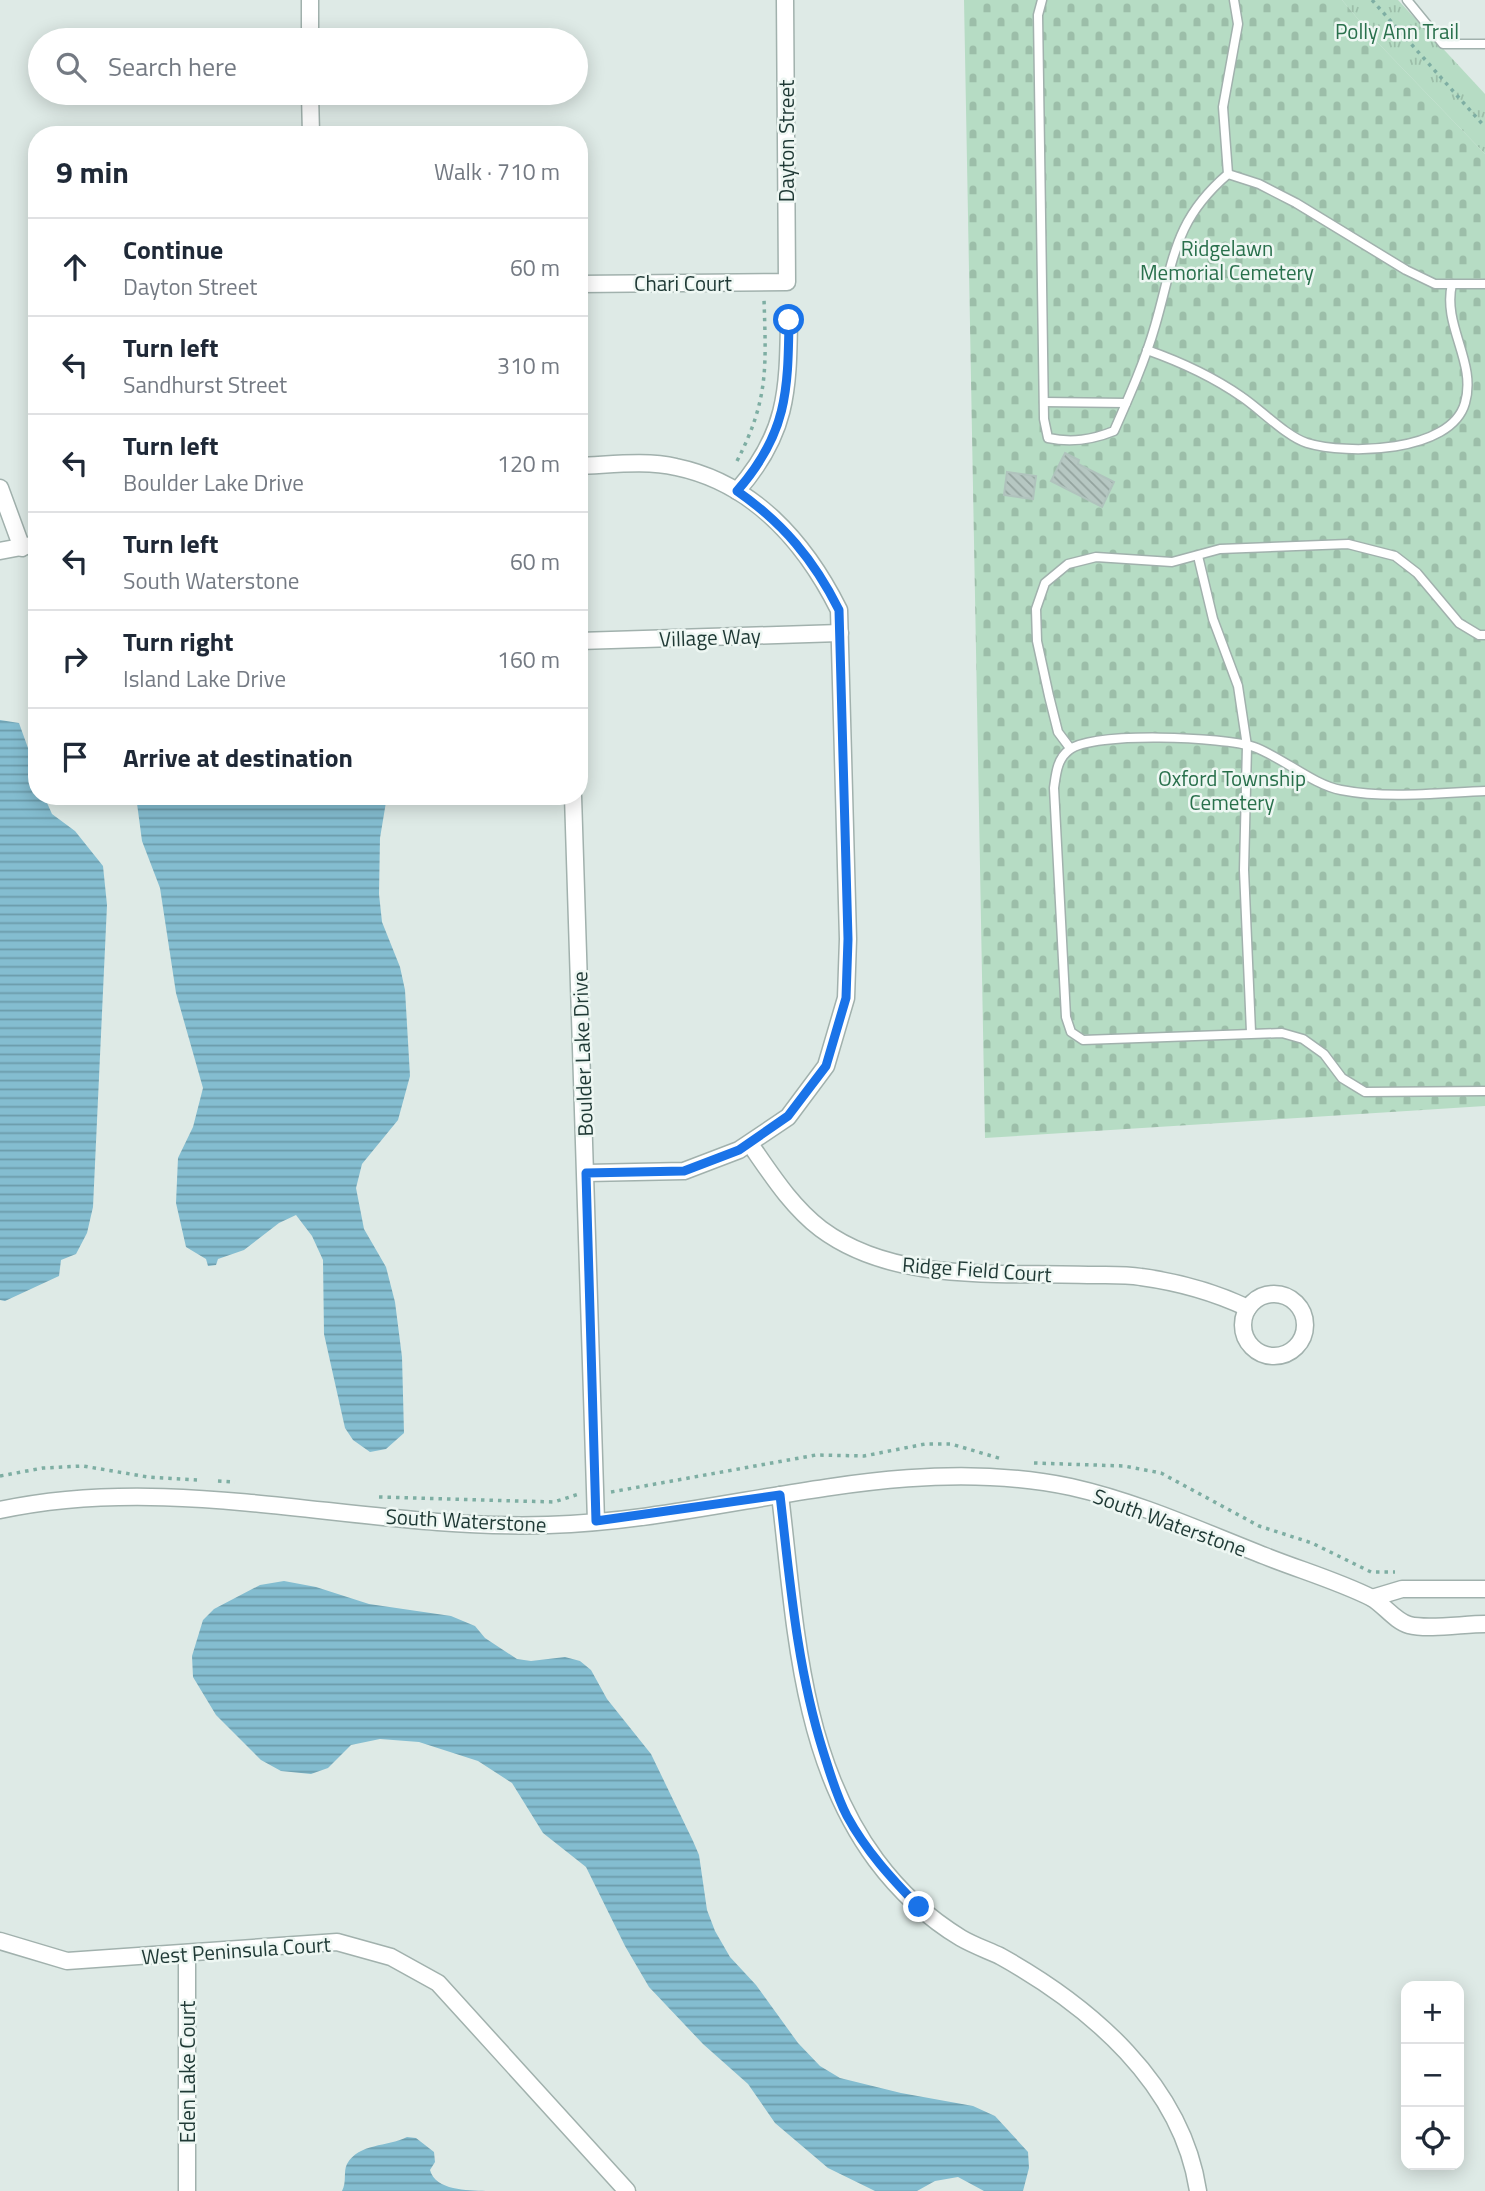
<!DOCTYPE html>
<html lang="en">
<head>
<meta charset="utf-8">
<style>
	:root { --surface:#fff; --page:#f6f6f7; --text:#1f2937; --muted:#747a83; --line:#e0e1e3 }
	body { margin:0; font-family:"Titillium Web",sans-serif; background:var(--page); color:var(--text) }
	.controls { position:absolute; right:21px; bottom:21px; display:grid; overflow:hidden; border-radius:14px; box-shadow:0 4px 18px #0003 }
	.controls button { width:63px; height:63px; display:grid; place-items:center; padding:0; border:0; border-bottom:2px solid var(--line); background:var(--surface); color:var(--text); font:35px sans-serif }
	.stop { position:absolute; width:21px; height:21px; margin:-16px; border:5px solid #1a73e8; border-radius:50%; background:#fff }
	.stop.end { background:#1a73e8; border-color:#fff; box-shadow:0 2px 7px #0008 }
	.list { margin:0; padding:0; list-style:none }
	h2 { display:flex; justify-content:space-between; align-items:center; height:91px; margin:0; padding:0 28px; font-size:30px }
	h2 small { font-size:23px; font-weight:400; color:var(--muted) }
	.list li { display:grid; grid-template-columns:46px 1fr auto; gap:21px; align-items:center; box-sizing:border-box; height:98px; padding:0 28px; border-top:2px solid var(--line) }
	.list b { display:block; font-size:26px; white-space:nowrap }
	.list p { margin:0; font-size:23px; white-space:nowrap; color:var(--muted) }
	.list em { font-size:23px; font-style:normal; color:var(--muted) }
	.icon { flex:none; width:38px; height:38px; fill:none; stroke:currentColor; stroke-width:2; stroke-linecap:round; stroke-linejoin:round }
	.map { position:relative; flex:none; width:1485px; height:2191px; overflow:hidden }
	.search { position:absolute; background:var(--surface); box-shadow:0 4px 18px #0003; left:28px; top:28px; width:560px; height:77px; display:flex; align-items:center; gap:18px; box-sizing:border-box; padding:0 24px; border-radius:38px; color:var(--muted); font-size:26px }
	.panel { position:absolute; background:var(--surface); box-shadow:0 4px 18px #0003; left:28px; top:126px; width:560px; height:679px; border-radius:28px }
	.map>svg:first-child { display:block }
</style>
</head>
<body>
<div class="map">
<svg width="1485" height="2191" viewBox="0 0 1485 2191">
	<defs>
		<pattern id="grass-tufts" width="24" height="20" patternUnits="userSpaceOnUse" patternTransform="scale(1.75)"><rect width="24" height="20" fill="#b6dcc4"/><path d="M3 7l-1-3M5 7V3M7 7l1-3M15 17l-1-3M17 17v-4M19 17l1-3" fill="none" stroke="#9cbea9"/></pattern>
		<pattern id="cemetery-stones" width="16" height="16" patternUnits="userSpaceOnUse" patternTransform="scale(1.75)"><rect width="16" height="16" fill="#b6dcc4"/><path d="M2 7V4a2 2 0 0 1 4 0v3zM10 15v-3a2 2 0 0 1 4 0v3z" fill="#9cbea9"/></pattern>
		<pattern id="water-rules" width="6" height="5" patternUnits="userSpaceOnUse" patternTransform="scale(1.75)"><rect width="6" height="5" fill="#84bdd0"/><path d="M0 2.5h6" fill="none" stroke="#6b9baa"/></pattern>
		<pattern id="building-back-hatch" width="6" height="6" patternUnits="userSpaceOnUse" patternTransform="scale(1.75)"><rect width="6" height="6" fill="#b6c7c2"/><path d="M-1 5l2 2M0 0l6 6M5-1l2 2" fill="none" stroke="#93a39e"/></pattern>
	</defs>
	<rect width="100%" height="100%" fill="#deeae6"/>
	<path fill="url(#grass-tufts)" d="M1342,0h56l87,94v60l-107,-111z"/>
	<path fill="url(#cemetery-stones)" d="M964,0h378l36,43 107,111v952l-500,32z"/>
	<g fill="url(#water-rules)">
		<path d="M0,720l19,3 18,50v23h7l8,18 23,17 28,35 4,39 -14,302 -6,26 -11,21 -15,6 -2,16 -54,25 -5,-1z"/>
		<path d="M136,796h251l-7,42 -1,56 3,28 18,45 5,23 5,86 -12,44 -36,44 -6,24 8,41 22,38 9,35 7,55 2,76 -18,16 -16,3 -17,-12 -8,-12 -21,-94 -1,-74 -11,-24 -16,-21 -17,8 -35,27 -26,9 -2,6 -8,1 -2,-7 -20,-12 -10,-44 2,-45 15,-31 10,-39 -27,-95 -16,-105 -18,-47z"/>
		<path d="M284,1581l32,6 53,17 82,12 24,10 10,12 32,21 14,2 34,-4 15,4 11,9 16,29 44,55 42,87 6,14 8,55 8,21 15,26 26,28 42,58 22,23 20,12 61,15 72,13 22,10 33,36 1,16 -6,23h-39l-26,-14 -23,4 -18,10h-42l-47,-23 -53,-45 -27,-39 -45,-40 -54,-57 -24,-41 -39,-79 -43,-34 -31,-50 -34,-22 -59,-19 -39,-3 -29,6 -23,23 -17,6 -30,-3 -20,-11 -45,-45 -23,-38 -1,-21 11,-36 11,-11 46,-24z"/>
		<path d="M407,2137l9,1 18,14 1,10 -5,8c6,21 37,20 56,21h-144c5,-9 1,-19 5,-27 12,-21 40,-17 60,-27z"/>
	</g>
	<g fill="url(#building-back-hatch)" stroke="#b0c3bd" stroke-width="2">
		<path d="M1065,453l14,7 -1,4 36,18 -12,25 -51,-26z"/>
		<path d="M1007,472l29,4 -3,23 -29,-4z"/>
	</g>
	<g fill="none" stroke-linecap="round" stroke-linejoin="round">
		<defs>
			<g id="service">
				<path d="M1042,0l-4,15 6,404 4,19c24,5 44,2 66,-7 15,-34 31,-70 41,-105 19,-65 18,-105 73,-152l-5,-67 15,-83 -4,-24"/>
				<path d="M1407,0l36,44h42"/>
				<path d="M1228,174l31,10 37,19 110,67 29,14h50"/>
				<path d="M1147,350c34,12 65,26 95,47 18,12 45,40 65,46 39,12 144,10 158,-40 12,-41 -23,-77 -13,-119"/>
				<path d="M1044,402l82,1"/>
				<path d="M1198,556l15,63 25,67 9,60 -3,124 7,162"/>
				<path d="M1070,748l-12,-16 -9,-36 -12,-55 -1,-32 9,-26 23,-19 28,-7 76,5 48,-13 128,-5 47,12 22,17 42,50 20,12h6"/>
				<path d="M1485,791c-47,2 -98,8 -144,-1 -28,-5 -59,-33 -87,-43 -30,-10 -160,-16 -185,3 -12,9 -13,24 -15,38l12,229 5,15 12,8 199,-7 21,6 21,15 18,24 23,14 120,-1"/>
			</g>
			<g id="minor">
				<path d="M310,0v40"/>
				<path d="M310,93l1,42"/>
				<path d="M579,284l208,-2 -2,-282"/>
				<path d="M579,466c31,-1 67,-6 97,1 77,16 129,75 163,143l9,329 -2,59 -20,68 -38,51 -49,33 -55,21 -98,2"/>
				<path d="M0,488l22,60"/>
				<path d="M737,491c50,-57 51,-99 52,-171"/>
				<path d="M0,551l37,-7"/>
				<path d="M579,641l261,-8"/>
				<path d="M573,796l23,725"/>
				<path d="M750,1144c21,30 41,62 71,85 74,55 179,43 267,46 17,0 36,-1 53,2 37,5 73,15 107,31"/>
				<circle cx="1274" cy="1325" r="31"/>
				<path d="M780,1495c15,123 19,261 96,365 23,31 52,58 85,78 12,7 26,12 39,18 90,50 182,128 198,235"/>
				<path d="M0,1510c183,-39 364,21 548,15 175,-5 347,-75 523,-38 67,15 130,44 194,69 35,14 73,25 107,42 12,7 23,23 37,27 19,5 55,-1 76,-1"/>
				<path d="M1372,1598l30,-9h83"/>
				<path d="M0,1941l67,20 270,-19 54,15 47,26 189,208"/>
				<path d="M187,2191v-238"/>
			</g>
		</defs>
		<use href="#service" stroke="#a1b1ad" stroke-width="11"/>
		<use href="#minor" stroke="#a1b1ad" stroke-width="19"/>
		<g stroke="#7eaea3" stroke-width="3.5" stroke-dasharray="3.5 5" stroke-linecap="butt">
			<path d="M1372,0l113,127"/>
			<path d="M737,461c32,-62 29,-94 27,-162"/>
			<path d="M1034,1463l90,3 37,7 98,53 53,17 59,29h24"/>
			<path d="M0,1476l43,-8 40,-2 65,11 49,3"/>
			<path d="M218,1481l17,1"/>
			<path d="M611,1492l205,-37 48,1 61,-12h26l51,15"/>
			<path d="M379,1497l175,5 25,-8"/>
		</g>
		<use href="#service" stroke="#fff" stroke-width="8"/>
		<use href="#minor" stroke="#fff" stroke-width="16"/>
	</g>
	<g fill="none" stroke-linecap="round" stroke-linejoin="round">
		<path stroke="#1a73e8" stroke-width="9" d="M789,320c-1,72 -2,114 -52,171 46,32 77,69 102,119l9,329 -2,59 -20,68 -38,50 -49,34 -55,21 -98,2 10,348 184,-26c10,87 17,173 43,256 7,22 13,44 24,65 19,35 45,63 72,91"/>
	</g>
	<g text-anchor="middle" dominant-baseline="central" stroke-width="5" stroke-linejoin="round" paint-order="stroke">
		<g font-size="21" fill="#29704c" stroke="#eef7f3">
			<text x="1397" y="31">Polly Ann Trail</text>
			<text x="1227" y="248">Ridgelawn<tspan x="1227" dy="24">Memorial Cemetery</tspan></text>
			<text x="1232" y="778">Oxford Township<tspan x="1232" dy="24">Cemetery</tspan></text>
		</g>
		<g font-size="21" fill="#1f3935" stroke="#eef7f3">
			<text transform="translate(786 141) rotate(-90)">Dayton Street</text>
			<text x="683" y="283">Chari Court</text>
			<text transform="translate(710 637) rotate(-2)">Village Way</text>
			<text transform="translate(582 1054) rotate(-92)">Boulder Lake Drive</text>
			<text transform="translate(977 1269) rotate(4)">Ridge Field Court</text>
			<text transform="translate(466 1520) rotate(3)">South Waterstone</text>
			<text transform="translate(1170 1522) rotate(20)">South Waterstone</text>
			<text transform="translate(236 1950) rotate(-4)">West Peninsula Court</text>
			<text transform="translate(187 2072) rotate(-90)">Eden Lake Court</text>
		</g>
	</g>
</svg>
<div class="controls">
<button>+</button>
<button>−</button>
<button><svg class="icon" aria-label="locate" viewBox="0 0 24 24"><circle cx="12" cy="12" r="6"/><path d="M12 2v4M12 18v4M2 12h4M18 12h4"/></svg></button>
</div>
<div class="stop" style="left:789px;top:320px"></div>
<div class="stop end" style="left:919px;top:1907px"></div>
<div class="search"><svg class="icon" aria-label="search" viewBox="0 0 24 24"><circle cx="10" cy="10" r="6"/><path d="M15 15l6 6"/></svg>Search here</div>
<section class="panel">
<h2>9 min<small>Walk · 710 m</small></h2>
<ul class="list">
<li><svg class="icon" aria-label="ahead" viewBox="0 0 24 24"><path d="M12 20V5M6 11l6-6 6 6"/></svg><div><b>Continue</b><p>Dayton Street</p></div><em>60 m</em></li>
<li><svg class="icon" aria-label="left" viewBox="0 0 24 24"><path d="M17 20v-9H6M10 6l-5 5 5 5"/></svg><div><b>Turn left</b><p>Sandhurst Street</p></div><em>310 m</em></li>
<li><svg class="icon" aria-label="left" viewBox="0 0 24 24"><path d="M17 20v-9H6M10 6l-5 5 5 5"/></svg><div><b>Turn left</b><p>Boulder Lake Drive</p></div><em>120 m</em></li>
<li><svg class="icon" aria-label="left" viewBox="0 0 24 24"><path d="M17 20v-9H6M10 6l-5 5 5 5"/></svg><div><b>Turn left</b><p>South Waterstone</p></div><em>60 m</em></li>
<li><svg class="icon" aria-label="right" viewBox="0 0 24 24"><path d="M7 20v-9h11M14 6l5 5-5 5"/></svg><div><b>Turn right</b><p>Island Lake Drive</p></div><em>160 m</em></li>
<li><svg class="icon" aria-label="arrive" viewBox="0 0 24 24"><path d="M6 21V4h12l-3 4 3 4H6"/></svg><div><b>Arrive at destination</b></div></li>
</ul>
</section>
</div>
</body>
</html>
